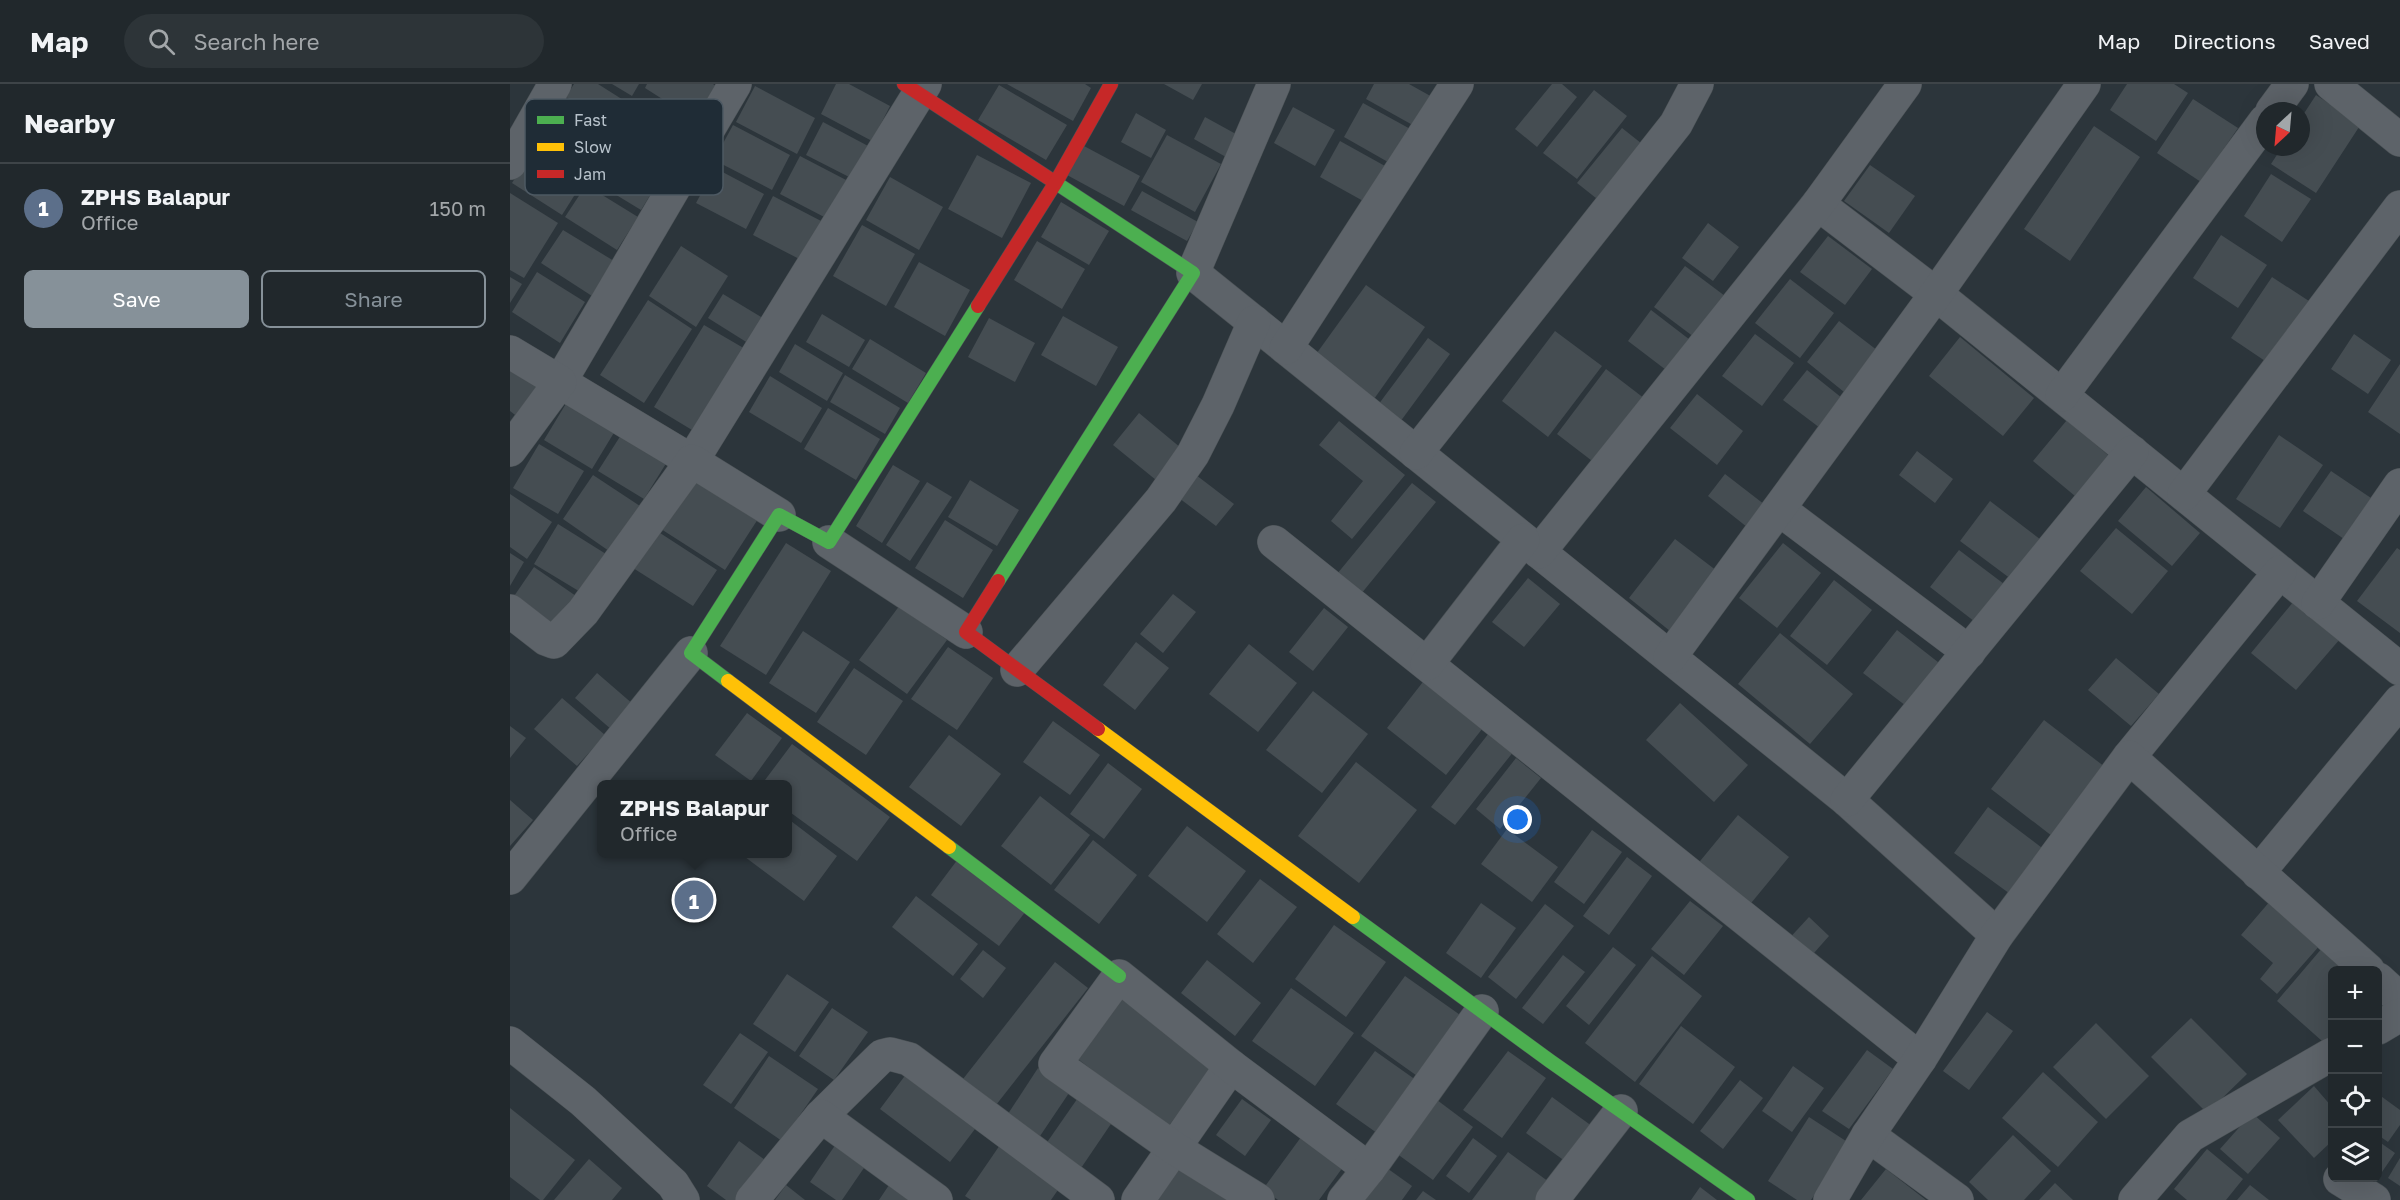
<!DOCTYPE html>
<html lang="en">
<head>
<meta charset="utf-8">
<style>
	:root { --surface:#21282c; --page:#2d3438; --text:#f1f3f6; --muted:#a2a6a9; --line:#3e4448; --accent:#869199 }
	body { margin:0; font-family:"Golos Text",sans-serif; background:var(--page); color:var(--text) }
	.controls { position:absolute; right:18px; bottom:18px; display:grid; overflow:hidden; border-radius:9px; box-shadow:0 6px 24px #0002 }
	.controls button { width:54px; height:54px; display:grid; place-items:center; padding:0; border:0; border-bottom:2px solid var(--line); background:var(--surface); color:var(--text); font:30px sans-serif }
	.compass { position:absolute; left:1746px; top:18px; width:54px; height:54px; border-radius:50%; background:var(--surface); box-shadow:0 6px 24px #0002; rotate:206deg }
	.you { position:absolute; left:1008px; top:736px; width:21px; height:21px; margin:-15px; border:4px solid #fff; border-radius:50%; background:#1a73e8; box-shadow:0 0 0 9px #1a73e833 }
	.badge { display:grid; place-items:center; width:39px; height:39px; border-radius:50%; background:var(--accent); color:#fff; font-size:20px; font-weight:700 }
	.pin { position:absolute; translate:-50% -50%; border:3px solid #fff; box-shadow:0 2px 6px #0006 }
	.popup { position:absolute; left:87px; top:696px; width:195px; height:78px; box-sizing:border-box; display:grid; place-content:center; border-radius:9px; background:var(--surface); filter:drop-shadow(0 2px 4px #0005); font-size:20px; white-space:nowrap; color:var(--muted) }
	.popup b { font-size:22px; color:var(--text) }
	.popup::after { content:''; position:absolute; left:50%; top:100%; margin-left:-12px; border:12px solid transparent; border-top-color:var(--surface) }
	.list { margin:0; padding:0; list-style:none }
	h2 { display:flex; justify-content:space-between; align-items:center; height:78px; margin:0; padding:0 24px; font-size:26px }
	h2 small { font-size:20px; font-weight:400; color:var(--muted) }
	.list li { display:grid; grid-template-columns:39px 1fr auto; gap:18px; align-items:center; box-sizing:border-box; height:90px; padding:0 24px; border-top:2px solid var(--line) }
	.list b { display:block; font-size:22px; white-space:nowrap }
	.list p { margin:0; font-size:20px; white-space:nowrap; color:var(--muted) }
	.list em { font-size:20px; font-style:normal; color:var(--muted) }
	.actions { display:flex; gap:12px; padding:18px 24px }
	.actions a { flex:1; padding:14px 0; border:2px solid var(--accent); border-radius:9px; text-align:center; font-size:21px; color:var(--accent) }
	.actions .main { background:var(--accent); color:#fff }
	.icon { flex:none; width:33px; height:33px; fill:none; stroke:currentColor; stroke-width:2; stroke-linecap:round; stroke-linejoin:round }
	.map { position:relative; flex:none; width:1890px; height:1116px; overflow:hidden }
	header { display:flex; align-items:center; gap:36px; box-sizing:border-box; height:84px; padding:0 30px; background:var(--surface); border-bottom:2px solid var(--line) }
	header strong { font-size:28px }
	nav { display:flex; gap:33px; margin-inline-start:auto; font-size:21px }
	.search { width:420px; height:54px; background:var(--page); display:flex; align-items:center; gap:15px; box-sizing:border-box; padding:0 21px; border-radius:33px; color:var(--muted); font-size:22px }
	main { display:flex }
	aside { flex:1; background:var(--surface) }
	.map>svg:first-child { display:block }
</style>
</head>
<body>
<header>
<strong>Map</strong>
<div class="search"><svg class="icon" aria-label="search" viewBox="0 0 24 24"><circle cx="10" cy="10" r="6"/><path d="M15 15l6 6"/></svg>Search here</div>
<nav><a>Map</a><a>Directions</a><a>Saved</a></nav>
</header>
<main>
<aside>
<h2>Nearby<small></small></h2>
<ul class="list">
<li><span class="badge" style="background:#5c6f8a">1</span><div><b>ZPHS Balapur</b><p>Office</p></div><em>150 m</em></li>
</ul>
<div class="actions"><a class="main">Save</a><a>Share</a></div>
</aside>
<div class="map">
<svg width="1890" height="1116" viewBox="0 0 1890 1116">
	<rect width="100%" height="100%" fill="#2c353b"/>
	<g fill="#454d52">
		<path d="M64,0h24l41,26 -14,23 -59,-36z"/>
		<path d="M102,0h27l-7,12z"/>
		<path d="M137,0h66l8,5 -21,34 -55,-35z"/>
		<path d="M326,0h13l41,22 -18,35 -51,-27z"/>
		<path d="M497,0h78l6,4 -18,33z"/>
		<path d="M654,0h38l-9,16z"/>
		<path d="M864,0h35l25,14 -16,30 -52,-29z"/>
		<path d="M1042,0h10l15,13 -40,50 -22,-18z"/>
		<path d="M1617,0h47l14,9 -32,48 -46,-31z"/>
		<path d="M489,1l68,40 -21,35 -68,-40z"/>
		<path d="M245,2l60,32 -18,36 -61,-32z"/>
		<path d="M1084,6l33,26 -50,63 -34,-26z"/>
		<path d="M1806,11l45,29 -45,69 -45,-29 11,-17h19v-29z"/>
		<path d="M1683,15l45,29 -37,54 -44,-29z"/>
		<path d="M146,19l39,24 -25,41 -39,-24z"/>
		<path d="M853,19l51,28 -19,35 -51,-29z"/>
		<path d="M48,21l52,33 -26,42 -53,-33z"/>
		<path d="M783,23l42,23 -20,36 -41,-23z"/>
		<path d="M626,29l30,17 -15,28 -30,-16z"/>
		<path d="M695,33l40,22 -12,22 -39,-22z"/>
		<path d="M313,38l47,25 -17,32 -47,-24z"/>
		<path d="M223,41l57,30 -18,35 -58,-30z"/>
		<path d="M1584,42l46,31 -70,104 -46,-32z"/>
		<path d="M1112,44l29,23 -45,55 -29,-23z"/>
		<path d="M657,51l54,29 -26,48 -54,-30z"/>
		<path d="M830,57l45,25 -20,36 -45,-25z"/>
		<path d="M574,62l56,30 -16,30 -57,-31z"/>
		<path d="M106,67l44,28 -19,31 -46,-28z"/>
		<path d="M21,69l50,32 -19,30 -50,-32z"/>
		<path d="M467,71l54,28 -29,55 -54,-29z"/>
		<path d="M290,72l48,25 -20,38 -48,-25z"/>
		<path d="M1360,81l45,31 -26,37 -45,-32z"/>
		<path d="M205,84l49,26 -18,35 -50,-26z"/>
		<path d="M1761,90l40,25 -29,43 -38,-26z"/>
		<path d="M380,93l53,30 -24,43 -53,-30z"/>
		<path d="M76,101l52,32 -21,33 -52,-33z"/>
		<path d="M632,107l56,31 -11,19 -56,-31z"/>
		<path d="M0,109l48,30 -34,55 -14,-8z"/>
		<path d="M263,112l52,27 -20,39 -52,-27z"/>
		<path d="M551,118l48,29 -20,34 -48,-28z"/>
		<path d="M1198,139l31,24 -26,34 -31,-23z"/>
		<path d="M352,141l53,29 -29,52 -53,-30z"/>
		<path d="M53,146l51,31 -22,35 -51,-33z"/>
		<path d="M1711,151l46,30 -29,43 -45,-30z"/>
		<path d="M1318,152l44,33 -27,36 -45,-33z"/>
		<path d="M527,157l48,28 -23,40 -48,-29z"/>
		<path d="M171,162l47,30 -32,51 -47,-31z"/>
		<path d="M409,178l51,28 -25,46 -51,-29z"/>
		<path d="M1175,182l48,36 -31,41 -48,-36z"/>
		<path d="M27,188l48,30 -25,41 -48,-31z"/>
		<path d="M0,193l12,7 -12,19z"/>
		<path d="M1762,193l37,24 -41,62 -37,-25z"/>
		<path d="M1280,195l44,34 -34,45 -45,-35z"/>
		<path d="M856,201l59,42 -51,72 -60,-42z"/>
		<path d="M213,210l43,26 -15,25 -43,-27z"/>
		<path d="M138,216l44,29 -48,74 -44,-28z"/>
		<path d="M1141,226l43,33 -24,30 -42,-32z"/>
		<path d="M312,230l43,26 -16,27 -43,-25z"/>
		<path d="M553,232l55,31 -22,39 -55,-31z"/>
		<path d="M479,234l46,25 -20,39 -47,-25z"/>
		<path d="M1329,237l43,33 -33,42 -42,-34z"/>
		<path d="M194,241l43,25 -50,83 -43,-26z"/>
		<path d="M1045,247l47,35 -54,71 -46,-36z"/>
		<path d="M1245,250l39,29 -32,43 -40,-30z"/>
		<path d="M1844,250l37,26 -23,34 -37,-25z"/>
		<path d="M1450,253l74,61 -31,38 -74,-60z"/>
		<path d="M918,254l22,16 -50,68 -22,-17z"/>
		<path d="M360,255l56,34 -18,30 -56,-34z"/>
		<path d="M285,260l48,29 -16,28 -48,-29z"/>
		<path d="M0,278l36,26 -23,33 -13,-10z"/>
		<path d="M1890,280v70l-32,-22z"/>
		<path d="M1096,285l43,33 -49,65 -43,-33z"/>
		<path d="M1297,286l40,32 -23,29 -41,-31z"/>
		<path d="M335,291l55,33 -15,26 -55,-32z"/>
		<path d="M260,292l52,32 -21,35 -52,-31z"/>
		<path d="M1187,310l46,37 -26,34 -47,-37z"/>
		<path d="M60,313l48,29 -26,43 -48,-29z"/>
		<path d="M318,324l52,31 -24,41 -52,-31z"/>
		<path d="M629,329l42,35 -25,32 -43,-35z"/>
		<path d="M1557,336l48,41 -34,40 -48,-40z"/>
		<path d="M829,337l66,54 -53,64 -21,-18 32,-40 -44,-36z"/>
		<path d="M111,351l46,27 -23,37 -46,-28z"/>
		<path d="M1769,351l44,30 -43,63 -44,-29z"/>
		<path d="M29,360l45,27 -26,43 -45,-26z"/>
		<path d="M1407,367l36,28 -18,24 -36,-28z"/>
		<path d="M383,381l27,16 -38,62 -26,-17z"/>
		<path d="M1821,387l40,27 -27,41 -41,-28z"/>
		<path d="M1215,390l44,34 -17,23 -44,-35z"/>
		<path d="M83,391l47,31 -31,45 -46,-32z"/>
		<path d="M686,391l38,29 -18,22 -37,-28z"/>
		<path d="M184,394l64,41 -33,51 -64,-41z"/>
		<path d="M460,396l49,30 -22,36 -49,-29z"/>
		<path d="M417,398l25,15 -42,64 -24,-16z"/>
		<path d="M902,399l24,19 -75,92 -24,-20z"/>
		<path d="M1636,403l54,46 -28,33 -54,-45z"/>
		<path d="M0,410l42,28 -25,37 -17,-12z"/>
		<path d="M1480,417l55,42 -30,39 -55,-41z"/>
		<path d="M435,436l48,30 -30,48 -48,-30z"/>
		<path d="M48,440l48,30 -24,39 -48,-29z"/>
		<path d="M1606,444l52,43 -36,43 -52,-43z"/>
		<path d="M147,447l60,39 -24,36 -60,-38z"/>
		<path d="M1165,455l42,32 -47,60 -41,-33z"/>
		<path d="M276,459l45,28 -65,104 -46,-29z"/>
		<path d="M1273,459l38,30 -44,55 -38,-30z"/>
		<path d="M1887,464l3,2v83l-43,-32z"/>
		<path d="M1449,466l49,37 -29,38 -49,-38z"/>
		<path d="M0,469l14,9 -14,24z"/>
		<path d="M24,483l42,29 -24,35 -42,-29z"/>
		<path d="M1018,494l32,26 -36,43 -32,-25z"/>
		<path d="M1324,496l38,30 -45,55 -37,-29z"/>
		<path d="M663,510l23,18 -33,41 -23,-19z"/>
		<path d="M1784,517l46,38 -44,51 -45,-37z"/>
		<path d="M390,521l47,35 -40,54 -48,-34z"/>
		<path d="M814,524l24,19 -35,44 -24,-19z"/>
		<path d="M1387,546l46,36 -33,43 -47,-36z"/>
		<path d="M293,547l47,31 -34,51 -47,-30z"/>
		<path d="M1270,549l73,61 -43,50 -72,-60z"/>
		<path d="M626,558l33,26 -34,42 -32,-25z"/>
		<path d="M739,560l48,39 -39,49 -49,-38z"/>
		<path d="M438,563l45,31 -36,52 -46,-31z"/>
		<path d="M1606,574l43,36 -28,32 -43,-36z"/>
		<path d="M344,584l49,33 -37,54 -49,-33z"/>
		<path d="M87,589l37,32 -22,25 -37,-32z"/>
		<path d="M916,594l60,46 -40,51 -59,-47z"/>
		<path d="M803,607l55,43 -46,59 -56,-43z"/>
		<path d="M52,614l43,37 -28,31 -43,-37z"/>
		<path d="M1170,619l68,62 -34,37 -68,-62z"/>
		<path d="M237,629l35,25 -31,43 -36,-26z"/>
		<path d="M1534,636l61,47 -53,69 -61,-47z"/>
		<path d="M543,637l47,34 -30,40 -47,-33z"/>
		<path d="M0,642l16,12 -16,20z"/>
		<path d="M979,649l25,18 -59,74 -24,-18z"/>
		<path d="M439,651l52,39 -40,52 -52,-39z"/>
		<path d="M282,660l98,73 -33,44 -70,-51v-26h-25z"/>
		<path d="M1006,674l25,20 -41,51 -24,-20z"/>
		<path d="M846,678l61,48 -58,73 -61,-47z"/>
		<path d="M598,679l34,26 -38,50 -34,-25z"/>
		<path d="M530,712l50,39 -39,50 -50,-39z"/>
		<path d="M0,716l23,20 -23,26z"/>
		<path d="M1478,723l62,47 -33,45 -63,-46z"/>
		<path d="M1228,731l51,42 -42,51 -51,-42z"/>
		<path d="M277,734l50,38 -33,45 -63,-47h46z"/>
		<path d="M677,742l59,45 -39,51 -59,-46z"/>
		<path d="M997,745l51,38 -26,35 -51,-38z"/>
		<path d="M1082,746l30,22 -38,52 -30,-22z"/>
		<path d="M583,756l44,35 -38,49 -45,-34z"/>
		<path d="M1117,773l25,19 -43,59 -26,-19z"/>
		<path d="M448,775l68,52 -27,35 -68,-51z"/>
		<path d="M750,795l37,28 -44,56 -36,-29z"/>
		<path d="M406,812l62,48 -25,32 -61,-49z"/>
		<path d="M1761,816l50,44 -44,50 -17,-15 13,-16 -32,-28z"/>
		<path d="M1180,817l33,25 -39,49 -33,-26z"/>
		<path d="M971,819l35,25 -35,50 -35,-25z"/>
		<path d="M1035,820l29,22 -58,73 -28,-22z"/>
		<path d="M1299,833l20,19 -23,26 -21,-19z"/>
		<path d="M824,841l52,37 -40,55 -51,-38z"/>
		<path d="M1103,863l23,18 -47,60 -23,-19z"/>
		<path d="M1813,863l27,23h-18l-1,79 -54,-48z"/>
		<path d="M473,866l23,18 -23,30 -23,-19z"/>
		<path d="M1053,871l22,17 -42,52 -21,-16z"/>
		<path d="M1142,872l50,40 -67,86 -50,-39z"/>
		<path d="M697,876l54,43 -26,33 -54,-43z"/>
		<path d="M545,878l33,26 -92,117 -33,-26z"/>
		<path d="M277,890l42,28 -34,50 -42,-28z"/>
		<path d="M895,892l58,41 -43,61 -59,-42z"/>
		<path d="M609,904l97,77 -49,63 -98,-76z"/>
		<path d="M781,904l63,45 -39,53 -63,-45z"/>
		<path d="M322,924l36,24 -34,48 -35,-24z"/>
		<path d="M1477,928l26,19 -44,59 -26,-19z"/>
		<path d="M1681,934l56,56 -40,39 -56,-56z"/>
		<path d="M1586,939l53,53 -43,43 -53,-52z"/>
		<path d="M1171,942l54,41 -42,57 -54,-40z"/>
		<path d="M230,949l28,19 -37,52 -28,-19z"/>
		<path d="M1357,966l26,19 -44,60 -27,-18z"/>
		<path d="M865,967l48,34 -39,53 -48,-34z"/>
		<path d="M998,967l38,27 -44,60 -39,-28z"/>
		<path d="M259,972l49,33 -36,52 -48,-33z"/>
		<path d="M1283,982l31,22 -32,44 -30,-21z"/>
		<path d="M528,984l33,22 -35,52 -32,-22z"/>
		<path d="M1533,988l55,50 -40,45 -56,-49z"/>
		<path d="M397,989l71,52 -28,37 -70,-53z"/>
		<path d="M1230,996l23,18 -40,51 -23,-18z"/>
		<path d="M1804,1002l18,21v34l-18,17 -36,-38z"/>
		<path d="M572,1008l35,23 -40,59 -36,-23z"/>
		<path d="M919,1010l44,33 -40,53 -44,-32z"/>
		<path d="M1868,1010l22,16v15l-12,17 -10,-7z"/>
		<path d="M1042,1013l44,32 -27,35 -43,-31z"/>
		<path d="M732,1015l29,21 -26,36 -29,-21z"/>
		<path d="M0,1024l65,52 -32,40h-3l-30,-23z"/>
		<path d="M1742,1029l28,25 -32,36 -28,-25z"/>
		<path d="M1299,1033l40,26 -38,57h-14l-29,-19z"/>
		<path d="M794,1049l42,30 -27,37h-41l-15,-11z"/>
		<path d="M1503,1051l38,36 -27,29h-36l-19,-18z"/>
		<path d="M963,1054l24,18 -28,37 -23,-17z"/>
		<path d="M229,1057l26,19 -30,40h-9l-19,-14z"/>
		<path d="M1868,1057l17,12 -24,35 -15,-10h22z"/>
		<path d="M492,1058l60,42 -11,16h-80l-6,-4z"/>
		<path d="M326,1060l30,21 -24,35h-6l-26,-18z"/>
		<path d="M1697,1065l36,30 -17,21h-39l-13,-11z"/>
		<path d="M998,1068l48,35 -10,13h-74z"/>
		<path d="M1890,1074v28l-12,-8z"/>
		<path d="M79,1075l33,29 -10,12h-58z"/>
		<path d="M663,1076l59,40h-86z"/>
		<path d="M867,1077l35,25 -10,14h-52z"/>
		<path d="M1376,1085l40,31h-65z"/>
		<path d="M381,1098l25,18h-37z"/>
		<path d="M1545,1099l18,17h-34z"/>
		<path d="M276,1101l19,15h-30z"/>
		<path d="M1740,1101l19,15h-32z"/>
		<path d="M1190,1103l17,13h-26z"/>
		<path d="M913,1107l13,9h-20z"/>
	</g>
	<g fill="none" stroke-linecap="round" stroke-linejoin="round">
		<defs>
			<g id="street">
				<path d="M225,0l-175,298 132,79 233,-377"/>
				<path d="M764,0l-81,189 654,527 150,135"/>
				<path d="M1821,0l69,56"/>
				<path d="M1762,27l20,-27"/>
				<path d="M0,79l45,-79"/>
				<path d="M1308,120l118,90 464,375"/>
				<path d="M776,264l171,-264"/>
				<path d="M0,268l50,30 -50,68"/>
				<path d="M1552,311l203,-274"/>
				<path d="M906,369l260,-329 21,-40"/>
				<path d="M1674,410l216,-287"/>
				<path d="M1269,425l190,143"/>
				<path d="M319,458l137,90"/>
				<path d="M764,458l646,517"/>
				<path d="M1029,468l279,-348 87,-120"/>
				<path d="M1808,519l82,-118"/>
				<path d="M0,527l36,28 8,3 29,-30 109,-151 87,54"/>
				<path d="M1160,573l266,-363 148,-210"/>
				<path d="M917,580l96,-124"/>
				<path d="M507,586l144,-170 32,-46 25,-49 36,-83"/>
				<path d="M1619,673l151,-185"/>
				<path d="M1337,716l285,-348"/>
				<path d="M1748,789l142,-172"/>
				<path d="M0,794l181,-225"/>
				<path d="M1868,895l22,20"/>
				<path d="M1868,944l22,-13"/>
				<path d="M0,959l73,58 90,83 10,16"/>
				<path d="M311,1032l61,-60 8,-2 19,5 189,141"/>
				<path d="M1358,1051l89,65"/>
				<path d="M1830,1095l34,21"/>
				<path d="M242,1116l69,-84 115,84"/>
				<path d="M628,1116l93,-134"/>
				<path d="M748,1116l-84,-52 -119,-84 64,-88 112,90 138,103"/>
				<path d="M834,1116l25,-31 113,-158"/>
				<path d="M1042,1116l69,-89"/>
				<path d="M1320,1116l38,-65 52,-76 77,-124 132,-178 239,213"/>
				<path d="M1625,1116l55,-64 142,-82"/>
			</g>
			<g id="fast">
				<path d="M488,497l195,-308 -140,-92"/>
				<path d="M218,597l-37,-28 88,-138 50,27 149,-236"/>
				<path d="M439,763l170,129"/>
				<path d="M843,833l197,144 198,139"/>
			</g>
			<g id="slow">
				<path d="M218,597l221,166"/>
				<path d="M588,645l255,188"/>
			</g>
			<g id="jam">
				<path d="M394,0l149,97"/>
				<path d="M468,222l78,-124 55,-98"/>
				<path d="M488,497l-32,51 132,97"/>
			</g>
		</defs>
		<use href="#street" stroke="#4a5155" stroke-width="34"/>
		<use href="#fast" stroke="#4a5155" stroke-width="15"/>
		<use href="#slow" stroke="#4a5155" stroke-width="15"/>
		<use href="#jam" stroke="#4a5155" stroke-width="15"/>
		<use href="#street" stroke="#5d6369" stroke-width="33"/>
		<use href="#fast" stroke="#4caf50" stroke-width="14"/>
		<use href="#slow" stroke="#ffc107" stroke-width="14"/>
		<use href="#jam" stroke="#c62828" stroke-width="14"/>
	</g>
	<rect x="15" y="15" width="198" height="96" rx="9" fill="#1f2c36" stroke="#4d5963" stroke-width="1.5"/>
	<rect x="27" y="32" width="27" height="8" fill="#4caf50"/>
	<rect x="27" y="59" width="27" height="8" fill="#ffc107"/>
	<rect x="27" y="86" width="27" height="8" fill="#c62828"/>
	<g font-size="16" fill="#b7c2cb">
		<text x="64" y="42">Fast</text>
		<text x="64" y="69">Slow</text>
		<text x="64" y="96">Jam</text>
	</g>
</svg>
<div class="controls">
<button>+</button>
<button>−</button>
<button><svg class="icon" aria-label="locate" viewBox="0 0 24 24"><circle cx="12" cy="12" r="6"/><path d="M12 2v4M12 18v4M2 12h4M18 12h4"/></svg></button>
<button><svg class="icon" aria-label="layers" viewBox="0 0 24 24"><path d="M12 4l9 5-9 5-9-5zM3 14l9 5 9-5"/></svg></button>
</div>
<svg class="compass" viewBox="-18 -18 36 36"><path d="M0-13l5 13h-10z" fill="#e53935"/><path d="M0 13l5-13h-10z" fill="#a2a6a9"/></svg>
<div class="you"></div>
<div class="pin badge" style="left:184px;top:816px;background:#5c6f8a">1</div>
<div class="popup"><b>ZPHS Balapur</b>Office</div>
</div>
</main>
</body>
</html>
